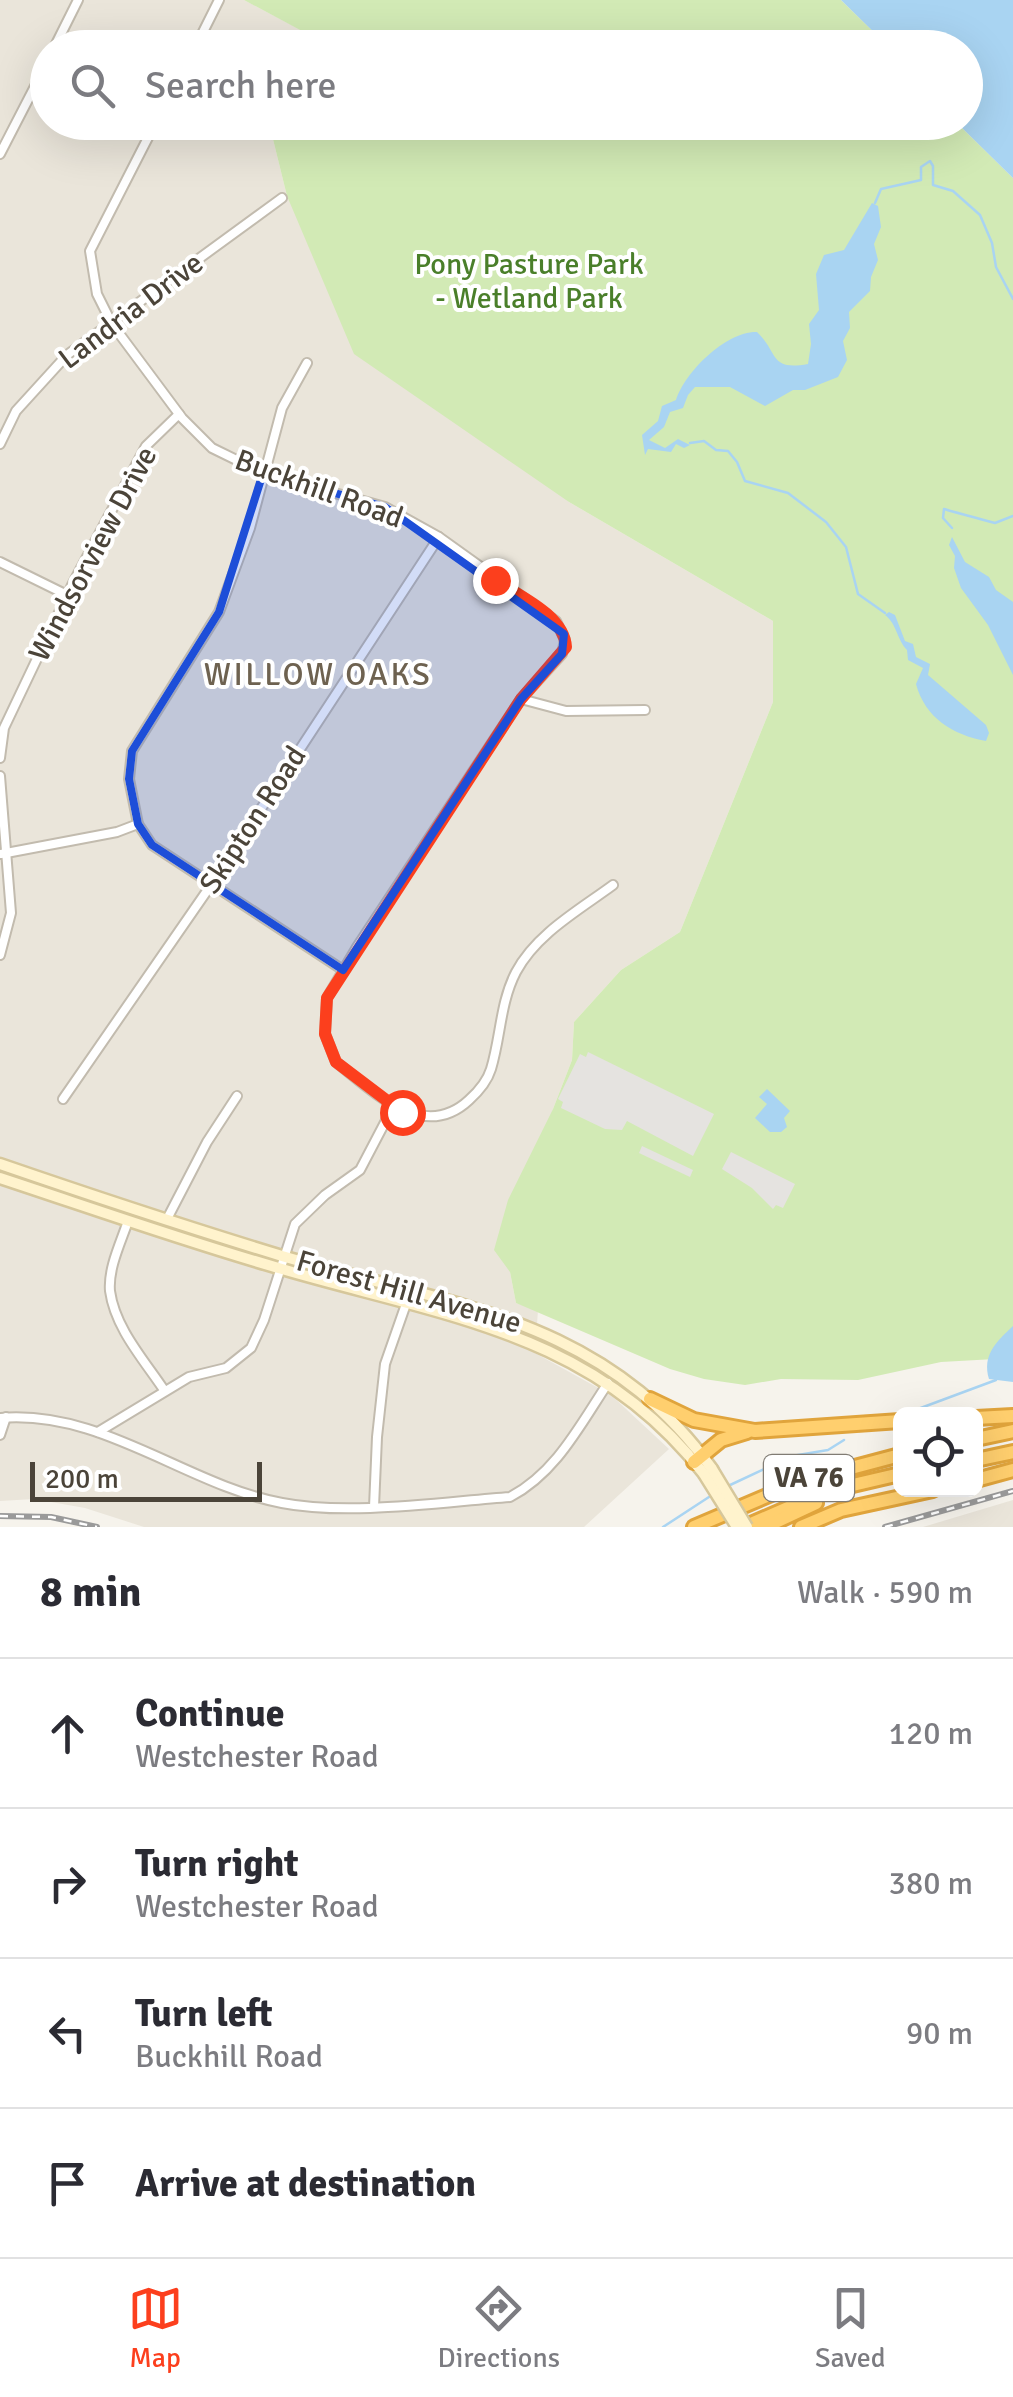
<!DOCTYPE html>
<html lang="en">
<head>
<meta charset="utf-8">
<style>
	:root { --surface:#fff; --page:#f7f7f7; --text:#2b2b33; --muted:#7c7c81; --line:#e1e1e2; --accent:#fc3f1d }
	body { margin:0; font-family:Signika,sans-serif; background:var(--page); color:var(--text) }
	.controls { position:absolute; right:30px; bottom:30px; display:grid; overflow:hidden; border-radius:15px; box-shadow:0 10px 40px #0002 }
	.controls button { width:90px; height:90px; display:grid; place-items:center; padding:0; border:0; border-bottom:2px solid var(--line); background:var(--surface); color:var(--text); font:50px sans-serif }
	.scale { position:absolute; left:30px; bottom:25px; width:232px; box-sizing:border-box; padding-left:10px; border:5px solid #4b4439; border-top:0; font-size:28px; line-height:35px; white-space:nowrap; color:#4b4439; -webkit-text-stroke:8px #fff; paint-order:stroke }
	.stop { position:absolute; width:30px; height:30px; margin:-22px; border:8px solid #fc3f1d; border-radius:50%; background:#fff }
	.stop.end { background:#fc3f1d; border-color:#fff; box-shadow:0 2px 10px #0008 }
	.list { margin:0; padding:0; list-style:none }
	h2 { display:flex; justify-content:space-between; align-items:center; height:130px; margin:0; padding:0 40px; font-size:42px }
	h2 small { font-size:32px; font-weight:400; color:var(--muted) }
	.list li { display:grid; grid-template-columns:65px 1fr auto; gap:30px; align-items:center; box-sizing:border-box; height:150px; padding:0 40px; border-top:2px solid var(--line) }
	.list b { display:block; font-size:38px; white-space:nowrap }
	.list p { margin:0; font-size:32px; white-space:nowrap; color:var(--muted) }
	.list em { font-size:32px; font-style:normal; color:var(--muted) }
	.icon { flex:none; width:55px; height:55px; fill:none; stroke:currentColor; stroke-width:2; stroke-linecap:round; stroke-linejoin:round }
	.map { position:relative; flex:none; width:1013px; height:1527px; overflow:hidden }
	.search { position:absolute; background:var(--surface); box-shadow:0 10px 40px #0002; left:30px; right:30px; top:30px; height:110px; display:flex; align-items:center; gap:25px; box-sizing:border-box; padding:0 35px; border-radius:55px; color:var(--muted); font-size:38px }
	.sheet { height:730px; background:var(--surface) }
	nav { display:flex; justify-content:space-around; align-items:center; box-sizing:border-box; height:140px; border-top:2px solid var(--line); background:var(--surface); font-size:28px; color:var(--muted) }
	nav a { display:grid; justify-items:center; gap:5px }
	nav .on { color:var(--accent) }
	.map>svg:first-child { display:block }
</style>
</head>
<body>
<div class="map">
<svg width="1013" height="1527" viewBox="0 0 1013 1527">
	<rect width="100%" height="100%" fill="#f6f3ec"/>
	<g fill="#eae5da">
		<path d="M0,0h244l59,31 -8,16 -247,1v74l221,1 18,73 282,306 204,119v81l-93,230 -59,38 -47,52 -2,38 -19,49 -43,163 6,31 22,7 -3,43 76,42 58,54 -85,78h-440l-59,-19 -51,-9 -34,2z"/>
		<path d="M1013,1500v27h-90z"/>
	</g>
	<g fill="#d2eab5">
		<path d="M244,0h597l48,47h-594l7,-16z"/>
		<path d="M269,123h688l56,55v1180l-72,4 -83,18 -77,-1 -36,6 -41,-6 -34,-10 -154,-66 -6,-31 -16,-22 14,-50 45,-91 19,-49 2,-38 47,-52 59,-38 93,-230v-81l-204,-119 -215,-148 -67,-158z"/>
	</g>
	<g fill="#e5e3e0">
		<path d="M588,1052l126,62 -21,42 -66,-35 -5,9 -17,-1 -44,-21 2,-6 -5,-3 22,-45 6,3z"/>
		<path d="M642,1146l51,24 -3,7 -51,-24z"/>
		<path d="M731,1152l64,32 -12,24 -7,-3 -3,4 -21,-21 -30,-19z"/>
	</g>
	<g fill="#a9d4f2">
		<path d="M841,0h172v178l-56,-55 9,-1v-74l-77,-1z"/>
		<path d="M872,203l6,3 3,21 -7,17 4,16 -7,17 -1,14 -21,21 1,16 -7,13 4,19 -9,17 -33,13h-12l-28,16 -35,-19h-35l-7,8 -5,13 -13,4 -6,15 -15,13 16,8 13,-9 12,6 -6,3 -8,-4 -5,8 -23,-3 -3,6 -3,-20 16,-14 4,-15 14,-6c9,-28 50,-69 81,-68 22,21 12,39 51,32l3,-20 -2,-20 10,-14 -3,-36 8,-19 20,-5z"/>
		<path d="M952,537l13,25 24,15 7,13 17,12v73l-25,-50 -27,-37 -7,-20 1,-12 -6,-11z"/>
		<path d="M889,612l6,3 10,26 8,3 3,13 14,7 -2,11 58,50 3,8 -3,8c-33,-6 -61,-23 -70,-57l7,-16 -15,-8 -1,-10c-10,-10 -10,-26 -22,-35z"/>
		<path d="M767,1089l23,22 -6,7 3,9 -6,5h-11l-15,-14 12,-14 -8,-7z"/>
		<path d="M1013,1326v56l-24,-3c-7,-24 7,-37 24,-53z"/>
	</g>
	<g fill="none" stroke-linecap="round" stroke-linejoin="round">
		<g stroke="#a9d4f2" stroke-width="2.5">
			<path d="M875,203l6,-14 40,-9v-13l9,-6 3,5v19l20,6 27,24 12,28 4,24 17,32"/>
			<path d="M690,443l14,-2 12,9 12,1 9,11 8,19 43,12 38,29 20,25 12,47 27,19"/>
			<path d="M952,528l-9,-10 1,-9c17,5 33,9 51,14l18,-7"/>
			<path d="M918,1409l78,-29"/>
			<path d="M728,1486l64,-30 36,-6 16,-10"/>
			<path d="M663,1527l49,-32"/>
		</g>
		<defs>
			<g id="street">
				<path d="M54,48l24,-48"/>
				<path d="M195,48l24,-48"/>
				<path d="M156,122l-66,129 7,43 15,30 70,94 30,30 51,25 122,34 54,30 117,84 9,19 -3,14 -41,45 -164,248 -30,51 -2,36 11,28c37,29 87,81 133,38 10,-9 18,-18 22,-31 10,-33 9,-66 25,-97 20,-38 63,-62 97,-87"/>
				<path d="M0,154l48,-93"/>
				<path d="M307,363l-25,45 -32,120 -31,84 -87,139 -3,28 9,45 14,21 191,125"/>
				<path d="M0,444l16,-33 51,-56 215,-157"/>
				<path d="M0,562l67,33"/>
				<path d="M521,699l45,12 79,-1"/>
				<path d="M0,758l4,-30 69,-145 73,-137 33,-32"/>
				<path d="M0,776l11,137 -11,42"/>
				<path d="M1,854l116,-22 21,-8"/>
				<path d="M63,1099l148,-214 228,-348"/>
				<path d="M167,1219l40,-77 30,-46"/>
				<path d="M128,1221c-7,21 -20,47 -18,70 5,37 34,69 54,99"/>
				<path d="M0,1418c102,-9 186,67 282,85 67,13 160,-1 228,-6 46,-24 70,-72 98,-114"/>
				<path d="M98,1432l91,-55 37,-9 25,-20 13,-28 31,-96 30,-29 35,-25 33,-63"/>
				<path d="M0,1435l6,-18"/>
				<path d="M374,1507l3,-70 8,-73 21,-60"/>
			</g>
			<g id="secondary">
				<path d="M0,1164c93,32 187,63 282,92 166,49 320,60 430,213"/>
				<path d="M0,1178c94,31 187,64 282,91 161,47 312,63 422,205"/>
			</g>
			<g id="highway">
				<path d="M650,1399l44,21 61,11 145,-10"/>
				<path d="M976,1418l37,-2"/>
				<path d="M976,1439l37,-8"/>
				<path d="M976,1460l37,-8"/>
				<path d="M694,1462l27,-22 26,-8"/>
				<path d="M976,1480l37,-10"/>
				<path d="M694,1527l108,-46 98,-26"/>
				<path d="M744,1527l83,-36 73,-17"/>
				<path d="M765,1527l51,-24"/>
				<path d="M801,1527l40,-17 92,-20"/>
			</g>
		</defs>
		<use href="#street" stroke="#c2bbae" stroke-width="12"/>
		<use href="#secondary" stroke="#d6c79b" stroke-width="15"/>
		<use href="#highway" stroke="#e0a43c" stroke-width="18"/>
		<use href="#street" stroke="#fff" stroke-width="8"/>
		<use href="#secondary" stroke="#fff3cd" stroke-width="10"/>
		<use href="#highway" stroke="#ffcf6e" stroke-width="12"/>
		<defs>
			<g id="rail">
				<path d="M0,1516l51,1 46,10"/>
				<path d="M885,1527l128,-36"/>
			</g>
		</defs>
		<use href="#rail" stroke="#9a9a9a" stroke-width="6"/>
		<use href="#rail" stroke="#fff" stroke-width="2.5" stroke-dasharray="8" stroke-linecap="butt"/>
		<defs>
			<g id="secondary-bridge">
				<path d="M712,1469l35,58"/>
				<path d="M704,1474l33,53"/>
			</g>
		</defs>
		<use href="#secondary-bridge" stroke="#d6c79b" stroke-width="15" stroke-linecap="butt"/>
		<use href="#secondary-bridge" stroke="#fff3cd" stroke-width="10"/>
	</g>
	<g fill="none" stroke-linecap="round" stroke-linejoin="round">
		<path stroke="#fc3f1d" stroke-width="12" d="M402,1112l-66,-50 -11,-28 2,-36 194,-299 45,-52c-2,-32 -47,-51 -71,-67"/>
	</g>
	<path fill="#1d4ed8" fill-opacity="0.2" stroke="#1d4ed8" stroke-width="8" stroke-linejoin="round" d="M263,473l122,34 179,127 -2,20 -41,45 -178,271 -191,-125 -14,-21 -9,-45 3,-28 87,-139z"/>
	<g text-anchor="middle" dominant-baseline="central" stroke-width="8" stroke-linejoin="round" paint-order="stroke">
		<rect fill="#fff" stroke="#817c74" stroke-width="2.5" x="764" y="1455" width="90" height="46" rx="8"/>
		<g font-size="28" font-weight="bold" fill="#4b4439">
			<text x="809" y="1478">VA 76</text>
		</g>
		<g font-size="30" fill="#4a7f2a" stroke="#fff">
			<text x="529" y="264">Pony Pasture Park<tspan x="529" dy="34">- Wetland Park</tspan></text>
		</g>
		<g font-size="30" fill="#4b4439" stroke="#fff">
			<text transform="translate(131 311) rotate(-37)">Landria Drive</text>
			<text transform="translate(319 489) rotate(20)">Buckhill Road</text>
			<text transform="translate(93 554) rotate(-62)">Windsorview Drive</text>
			<text transform="translate(253 820) rotate(-57)">Skipton Road</text>
			<text transform="translate(409 1292) rotate(16)">Forest Hill Avenue</text>
		</g>
		<g font-size="32" letter-spacing="2.5" fill="#6e6250" stroke="#fff">
			<text x="318" y="674">WILLOW OAKS</text>
		</g>
	</g>
</svg>
<div class="controls">
<button><svg class="icon" aria-label="locate" viewBox="0 0 24 24"><circle cx="12" cy="12" r="6"/><path d="M12 2v4M12 18v4M2 12h4M18 12h4"/></svg></button>
</div>
<div class="scale">200 m</div>
<div class="stop" style="left:402px;top:1112px"></div>
<div class="stop end" style="left:495px;top:580px"></div>
<div class="search"><svg class="icon" aria-label="search" viewBox="0 0 24 24"><circle cx="10" cy="10" r="6"/><path d="M15 15l6 6"/></svg>Search here</div>
</div>
<section class="sheet">
<h2>8 min<small>Walk · 590 m</small></h2>
<ul class="list">
<li><svg class="icon" aria-label="ahead" viewBox="0 0 24 24"><path d="M12 20V5M6 11l6-6 6 6"/></svg><div><b>Continue</b><p>Westchester Road</p></div><em>120 m</em></li>
<li><svg class="icon" aria-label="right" viewBox="0 0 24 24"><path d="M7 20v-9h11M14 6l5 5-5 5"/></svg><div><b>Turn right</b><p>Westchester Road</p></div><em>380 m</em></li>
<li><svg class="icon" aria-label="left" viewBox="0 0 24 24"><path d="M17 20v-9H6M10 6l-5 5 5 5"/></svg><div><b>Turn left</b><p>Buckhill Road</p></div><em>90 m</em></li>
<li><svg class="icon" aria-label="arrive" viewBox="0 0 24 24"><path d="M6 21V4h12l-3 4 3 4H6"/></svg><div><b>Arrive at destination</b></div></li>
</ul>
</section>
<nav>
<a class="on"><svg class="icon" aria-label="map" viewBox="0 0 24 24"><path d="M3 6l6-2 6 2 6-2v14l-6 2-6-2-6 2zM9 4v14M15 6v14"/></svg>Map</a>
<a><svg class="icon" aria-label="directions" viewBox="0 0 24 24"><path d="M12 3l9 9-9 9-9-9zM9 14v-3h6M13 9l2 2-2 2"/></svg>Directions</a>
<a><svg class="icon" aria-label="saved" viewBox="0 0 24 24"><path d="M7 4h10v16l-5-4-5 4z"/></svg>Saved</a>
</nav>
</body>
</html>
